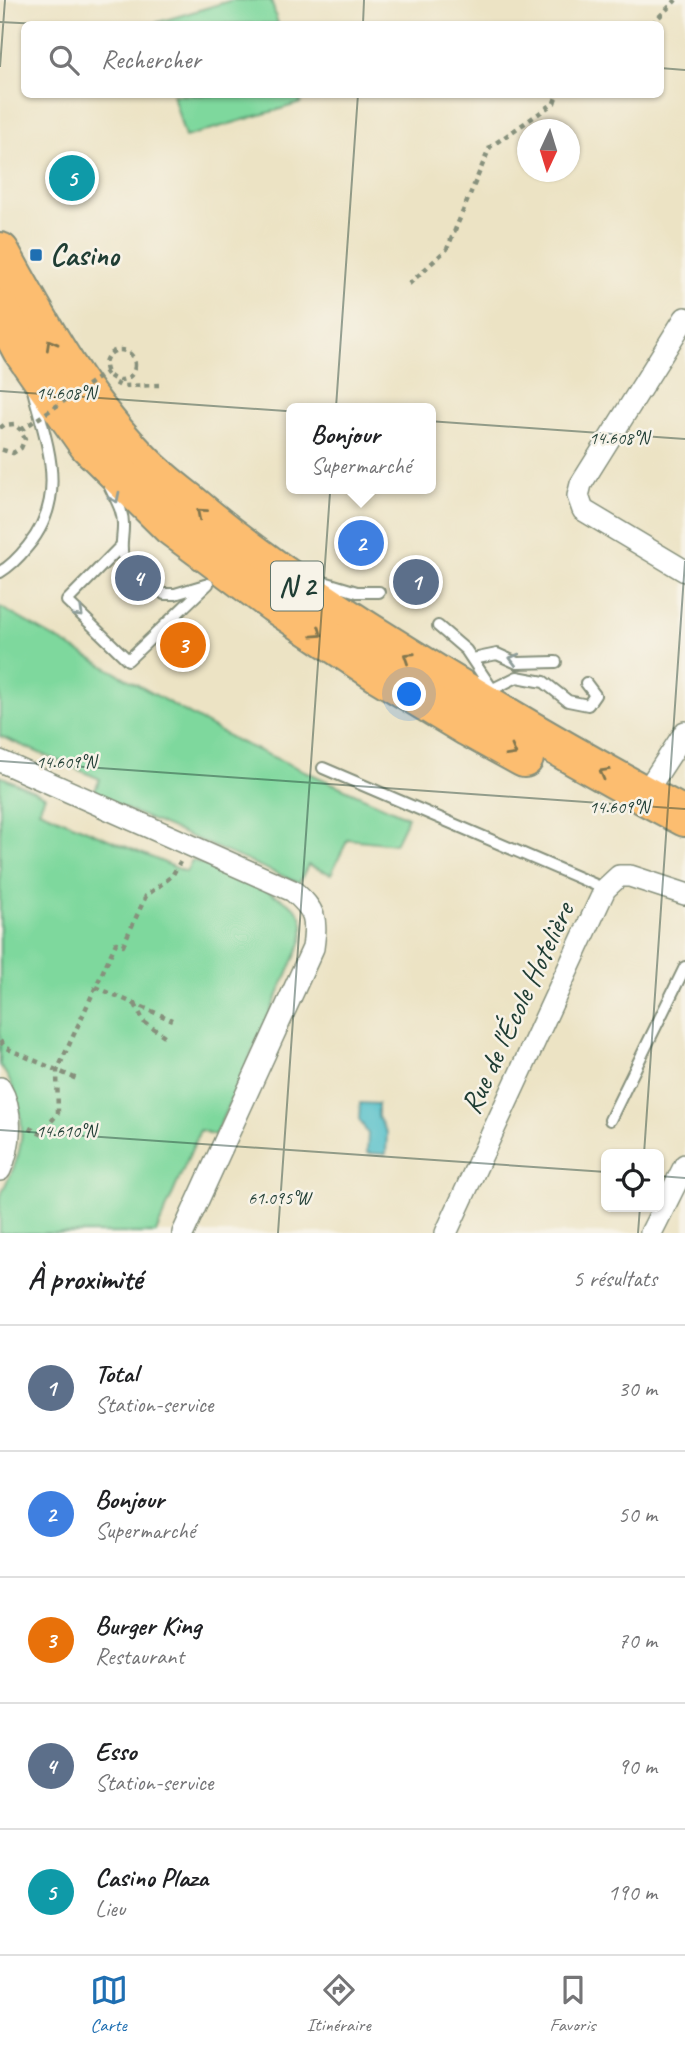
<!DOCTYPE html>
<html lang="fr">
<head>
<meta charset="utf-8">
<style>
	:root { --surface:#fff; --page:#f2f2f2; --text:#202124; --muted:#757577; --line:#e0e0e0; --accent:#1f6fb2 }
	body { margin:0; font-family:Caveat,sans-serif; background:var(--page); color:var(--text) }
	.controls { position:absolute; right:21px; bottom:21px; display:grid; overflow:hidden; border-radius:10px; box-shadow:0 2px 5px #0004 }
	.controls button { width:63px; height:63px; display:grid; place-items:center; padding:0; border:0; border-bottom:2px solid var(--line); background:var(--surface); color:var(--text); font:35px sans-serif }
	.compass { position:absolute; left:517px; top:119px; width:63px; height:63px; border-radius:50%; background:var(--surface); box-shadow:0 2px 5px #0004; rotate:184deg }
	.you { position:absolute; left:410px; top:695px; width:24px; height:24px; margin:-18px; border:5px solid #fff; border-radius:50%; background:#1a73e8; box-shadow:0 0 0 10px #1a73e833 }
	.badge { display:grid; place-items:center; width:46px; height:46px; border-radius:50%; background:var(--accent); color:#fff; font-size:23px; font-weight:700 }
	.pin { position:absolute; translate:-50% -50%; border:4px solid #fff; box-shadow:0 2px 7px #0006 }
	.popup { position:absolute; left:286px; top:403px; width:150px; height:91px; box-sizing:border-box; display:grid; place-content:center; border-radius:10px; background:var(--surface); filter:drop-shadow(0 2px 5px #0005); font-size:23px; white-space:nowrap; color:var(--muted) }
	.popup b { font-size:26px; color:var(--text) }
	.popup::after { content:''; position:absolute; left:50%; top:100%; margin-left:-14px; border:14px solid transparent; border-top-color:var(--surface) }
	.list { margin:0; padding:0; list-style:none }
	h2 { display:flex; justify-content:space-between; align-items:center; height:91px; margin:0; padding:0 28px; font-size:30px }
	h2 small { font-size:23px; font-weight:400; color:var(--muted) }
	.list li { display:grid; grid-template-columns:46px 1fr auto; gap:21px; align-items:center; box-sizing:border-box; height:126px; padding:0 28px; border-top:2px solid var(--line) }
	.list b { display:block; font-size:26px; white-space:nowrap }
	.list p { margin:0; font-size:23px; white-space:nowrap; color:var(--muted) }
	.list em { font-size:23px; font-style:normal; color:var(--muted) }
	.icon { flex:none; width:38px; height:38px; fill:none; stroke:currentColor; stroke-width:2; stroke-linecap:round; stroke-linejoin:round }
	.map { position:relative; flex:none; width:685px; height:1233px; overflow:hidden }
	.search { position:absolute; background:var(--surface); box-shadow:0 2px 5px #0004; left:21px; right:21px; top:21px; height:77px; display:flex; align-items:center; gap:18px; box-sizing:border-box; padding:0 24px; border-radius:10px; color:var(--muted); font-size:26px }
	.sheet { height:721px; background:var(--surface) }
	nav { display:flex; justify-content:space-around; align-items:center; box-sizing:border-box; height:98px; border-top:2px solid var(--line); background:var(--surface); font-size:19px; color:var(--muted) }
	nav a { display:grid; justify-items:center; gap:4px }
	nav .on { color:var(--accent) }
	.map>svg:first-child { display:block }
</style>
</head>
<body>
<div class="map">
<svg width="685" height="1233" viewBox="0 0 685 1233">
	<rect width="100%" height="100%" fill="#f7f3e8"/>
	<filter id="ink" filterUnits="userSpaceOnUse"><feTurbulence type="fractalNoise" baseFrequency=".0143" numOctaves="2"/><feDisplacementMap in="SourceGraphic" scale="14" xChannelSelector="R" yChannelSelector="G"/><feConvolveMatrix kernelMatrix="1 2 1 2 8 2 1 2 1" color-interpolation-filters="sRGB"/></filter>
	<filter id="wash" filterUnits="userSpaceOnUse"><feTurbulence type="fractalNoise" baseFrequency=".00686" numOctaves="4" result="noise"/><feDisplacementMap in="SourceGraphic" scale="28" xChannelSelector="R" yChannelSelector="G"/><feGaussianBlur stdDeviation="1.57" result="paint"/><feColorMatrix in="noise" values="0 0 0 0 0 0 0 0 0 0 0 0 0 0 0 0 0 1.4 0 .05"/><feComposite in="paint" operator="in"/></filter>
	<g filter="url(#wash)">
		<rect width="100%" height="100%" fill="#ece3c4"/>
		<g fill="#7ed89d" stroke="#4e8a68" stroke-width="2">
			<path d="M233,0h38l7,24h-126z"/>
			<path d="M173,95h126l2,8 -116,34z"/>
			<path d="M0,607l237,134 171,76 -13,27 -47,-5 -17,35 -23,-9 -9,18 -206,-88 7,-16 -100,-43z"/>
			<path d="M0,776l45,20 -6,14 147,62 6,-12c22,9 93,35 105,50 8,10 7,20 5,31l-87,194 -15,-5 -44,103h-156c0,-10 0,-23 0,-33 2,-12 11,-24 15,-36 13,-33 6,-70 -15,-99z"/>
		</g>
		<path fill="#50bec8" stroke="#387e7e" stroke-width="2" d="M360,1103l18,1v13l9,16 -1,21 -19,-1 1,-19 -9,-15z"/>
	</g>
	<g filter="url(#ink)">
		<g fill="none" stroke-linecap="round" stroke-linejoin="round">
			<defs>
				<g id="lane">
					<path d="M110,487c6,13 14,25 13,40 0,11 -3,19 0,29"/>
					<path d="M120,547l-53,54 61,59 80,-76"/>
					<path d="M0,572c11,-6 20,-16 28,-26 41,-50 19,-100 5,-156"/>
					<path d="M324,582l33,10h22"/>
					<path d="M164,594h11l30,-9"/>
					<path d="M438,626l28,24 30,45"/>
					<path d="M473,659l24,-5 20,9 39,-1"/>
					<path d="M493,689l24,-12 27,5 24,19 20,4 7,-10 -9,-12"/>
					<path d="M323,768l282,121"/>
					<path d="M610,1120l75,-153"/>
				</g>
				<g id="street">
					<path d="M685,318l-104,166 -3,12 5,14 102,61"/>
					<path d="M0,761l293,130c23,20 24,27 20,57l-130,285"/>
					<path d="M644,795l41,-63"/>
					<path d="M0,1088c14,23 11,58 0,82"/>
					<path d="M446,1233l159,-344 14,-13h11l55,18"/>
					<path d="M651,1233l34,-68"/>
				</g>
				<g id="highway">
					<path d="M0,252c42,76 83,152 146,214 12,12 26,23 40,34 58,50 120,92 184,133 103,65 207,127 315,184"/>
					<path d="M0,309l22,41 66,94 83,82 103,77 106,71 88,53 56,31"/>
				</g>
			</defs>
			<use href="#lane" stroke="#86907c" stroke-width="14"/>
			<use href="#street" stroke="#86907c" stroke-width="24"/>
			<use href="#highway" stroke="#86907c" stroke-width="42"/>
			<g stroke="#86907c" stroke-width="4.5" stroke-dasharray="5 5" stroke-linecap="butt">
				<path d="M652,24l24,-24"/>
				<path d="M409,284l38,-35 43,-102 64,-44 3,-9"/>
				<circle cx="120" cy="365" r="15"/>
				<path d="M115,383l6,3 38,-1"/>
				<path d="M0,428l4,-3 10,-1 7,6 4,9 -4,9 -8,5 -13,-4"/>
				<path d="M96,987l76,33"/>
				<path d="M135,1004l9,18 22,15"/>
				<path d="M0,1041l6,7 71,31"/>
				<path d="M29,1128l12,6 17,-21 -1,-42 59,-128 7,2 23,-49 26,-20 8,-14"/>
			</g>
			<use href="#lane" stroke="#fff" stroke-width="10"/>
			<use href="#street" stroke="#fff" stroke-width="21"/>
			<use href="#highway" stroke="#fcbd6f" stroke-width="38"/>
			<path stroke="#86907c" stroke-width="4.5" stroke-dasharray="5 5" stroke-linecap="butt" d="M21,430l86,-58"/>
		</g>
		<defs><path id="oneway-chevron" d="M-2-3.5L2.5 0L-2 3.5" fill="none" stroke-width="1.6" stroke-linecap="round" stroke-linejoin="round" transform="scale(1.75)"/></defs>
		<g stroke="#82774f">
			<use href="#oneway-chevron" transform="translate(51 344) rotate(-119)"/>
			<use href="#oneway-chevron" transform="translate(201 513) rotate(-139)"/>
			<use href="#oneway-chevron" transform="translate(318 633) rotate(34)"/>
			<use href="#oneway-chevron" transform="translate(408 657) rotate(-147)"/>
			<use href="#oneway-chevron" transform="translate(512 752) rotate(29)"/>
			<use href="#oneway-chevron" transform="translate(604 773) rotate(-151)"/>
		</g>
		<g stroke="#8f9e9a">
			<use href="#oneway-chevron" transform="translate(115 498) rotate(64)"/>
			<use href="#oneway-chevron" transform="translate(79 613) rotate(44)"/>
			<use href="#oneway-chevron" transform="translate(514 659) rotate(-165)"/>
		</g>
	</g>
	<path fill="none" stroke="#1f3d34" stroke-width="2" stroke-opacity="0.45" d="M0,22l39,2M363,24l1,-24M0,67l5,-67M660,68l25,2M0,391l685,48M0,761l685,48M0,1130l606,42M644,1154l41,-593M659,1176l26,2M278,1233l80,-1139M638,1233l2,-26"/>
	<rect fill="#1f6fb2" stroke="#f7f3e8" stroke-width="2.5" x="29" y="248" width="14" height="14" rx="3.5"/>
	<g text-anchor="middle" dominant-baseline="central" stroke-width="5" stroke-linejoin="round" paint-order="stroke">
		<rect fill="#f7f3e8" stroke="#60746a" stroke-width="2" x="271" y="561.5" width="52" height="49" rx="5"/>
		<g font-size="28" font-weight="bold" fill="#1f3d34">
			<text x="297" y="586">N 2</text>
		</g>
		<g font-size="30" font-weight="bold" fill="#1f3d34" stroke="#f7f3e8" text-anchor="start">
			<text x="50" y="255">Casino</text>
		</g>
		<g font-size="30" fill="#1f3d34" stroke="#f7f3e8">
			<text transform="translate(517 1008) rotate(-65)">Rue de l'École Hotelière</text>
		</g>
	</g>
	<g font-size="18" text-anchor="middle" fill="#1f3d34" stroke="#f7f3e8" stroke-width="5" stroke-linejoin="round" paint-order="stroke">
		<text x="66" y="399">14.608°N</text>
		<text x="619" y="444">14.608°N</text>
		<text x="66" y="768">14.609°N</text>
		<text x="619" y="813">14.609°N</text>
		<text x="66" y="1137">14.610°N</text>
		<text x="279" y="1204">61.095°W</text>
	</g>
</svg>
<div class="controls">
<button><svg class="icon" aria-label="locate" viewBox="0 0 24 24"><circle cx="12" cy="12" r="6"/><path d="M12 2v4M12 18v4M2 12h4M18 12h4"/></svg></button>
</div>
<svg class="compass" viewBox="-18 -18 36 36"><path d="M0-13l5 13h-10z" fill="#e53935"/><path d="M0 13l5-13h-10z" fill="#757577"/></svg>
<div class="you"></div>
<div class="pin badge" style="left:416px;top:582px;background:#5c6f8a">1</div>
<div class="pin badge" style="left:361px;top:543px;background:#3f7fe0">2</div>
<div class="popup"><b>Bonjour</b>Supermarché</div>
<div class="pin badge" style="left:183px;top:645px;background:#e8710a">3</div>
<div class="pin badge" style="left:138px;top:578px;background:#5c6f8a">4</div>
<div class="pin badge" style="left:72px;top:178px;background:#0f9aa8">5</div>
<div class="search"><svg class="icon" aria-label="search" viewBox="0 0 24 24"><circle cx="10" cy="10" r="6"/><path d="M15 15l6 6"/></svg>Rechercher</div>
</div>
<section class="sheet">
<h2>À proximité<small>5 résultats</small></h2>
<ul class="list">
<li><span class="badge" style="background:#5c6f8a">1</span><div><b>Total</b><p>Station-service</p></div><em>30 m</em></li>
<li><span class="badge" style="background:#3f7fe0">2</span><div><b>Bonjour</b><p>Supermarché</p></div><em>50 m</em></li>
<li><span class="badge" style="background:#e8710a">3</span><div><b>Burger King</b><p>Restaurant</p></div><em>70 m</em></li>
<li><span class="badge" style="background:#5c6f8a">4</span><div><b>Esso</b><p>Station-service</p></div><em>90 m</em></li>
<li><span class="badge" style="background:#0f9aa8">5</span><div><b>Casino Plaza</b><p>Lieu</p></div><em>190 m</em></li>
</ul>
</section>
<nav>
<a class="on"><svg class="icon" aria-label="map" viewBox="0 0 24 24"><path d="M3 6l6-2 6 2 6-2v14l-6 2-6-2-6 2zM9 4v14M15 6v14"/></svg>Carte</a>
<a><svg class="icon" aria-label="directions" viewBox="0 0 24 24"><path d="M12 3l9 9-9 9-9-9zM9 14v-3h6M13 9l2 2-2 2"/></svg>Itinéraire</a>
<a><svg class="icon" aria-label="saved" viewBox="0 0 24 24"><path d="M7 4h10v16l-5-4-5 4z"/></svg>Favoris</a>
</nav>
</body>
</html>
